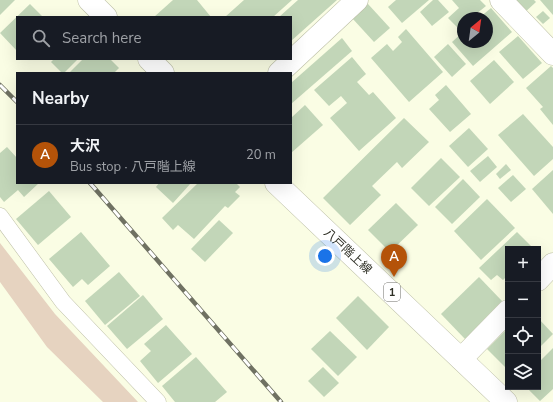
<!DOCTYPE html>
<html lang="en">
<head>
<meta charset="utf-8">
<style>
	:root { --surface:#171b24; --page:#20242c; --text:#f1f3f6; --muted:#9ea1a6; --line:#363941; --accent:#b45309 }
	body { margin:0; font-family:"Nunito Sans","Noto Sans JP",sans-serif; background:var(--page); color:var(--text) }
	.controls { position:absolute; right:12px; bottom:12px; display:grid; overflow:hidden; border-radius:0px; box-shadow:0 4px 16px #0002 }
	.controls button { width:36px; height:36px; display:grid; place-items:center; padding:0; border:0; border-bottom:1px solid var(--line); background:var(--surface); color:var(--text); font:20px sans-serif }
	.compass { position:absolute; left:457px; top:12px; width:36px; height:36px; border-radius:50%; background:var(--surface); box-shadow:0 4px 16px #0002; rotate:29deg }
	.you { position:absolute; left:325px; top:256px; width:14px; height:14px; margin:-10px; border:3px solid #fff; border-radius:50%; background:#1a73e8; box-shadow:0 0 0 6px #1a73e833 }
	.badge { display:grid; place-items:center; width:26px; height:26px; border-radius:50%; background:var(--accent); color:#fff; font-size:13px; font-weight:700 }
	.pin { position:absolute; translate:-50% -33px; filter:drop-shadow(0 1px 2px #0008) }
	.pin::after { content:''; position:absolute; top:21px; width:14px; height:12px; background:inherit; clip-path:polygon(0 0,100% 0,50% 100%) }
	.list { margin:0; padding:0; list-style:none }
	h2 { display:flex; justify-content:space-between; align-items:center; height:52px; margin:0; padding:0 16px; font-size:17px }
	h2 small { font-size:13px; font-weight:400; color:var(--muted) }
	.list li { display:grid; grid-template-columns:26px 1fr auto; gap:12px; align-items:center; box-sizing:border-box; height:60px; padding:0 16px; border-top:1px solid var(--line) }
	.list b { display:block; font-size:15px; white-space:nowrap }
	.list p { margin:0; font-size:13px; white-space:nowrap; color:var(--muted) }
	.list em { font-size:13px; font-style:normal; color:var(--muted) }
	.icon { flex:none; width:22px; height:22px; fill:none; stroke:currentColor; stroke-width:2; stroke-linecap:round; stroke-linejoin:round }
	.map { position:relative; flex:none; width:553px; height:402px; overflow:hidden }
	.search { position:absolute; background:var(--surface); box-shadow:0 4px 16px #0002; left:16px; top:16px; width:276px; height:44px; display:flex; align-items:center; gap:10px; box-sizing:border-box; padding:0 14px; border-radius:0px; color:var(--muted); font-size:15px }
	.panel { position:absolute; background:var(--surface); box-shadow:0 4px 16px #0002; left:16px; top:72px; width:276px; height:112px; border-radius:0px }
	.map>svg:first-child { display:block }
</style>
</head>
<body>
<div class="map">
<svg width="553" height="402" viewBox="0 0 553 402">
	<rect width="100%" height="100%" fill="#fafde4"/>
	<path fill="#e6d3c0" d="M0,243l55,71 83,88h-35l-56,-55 -47,-65z"/>
	<g fill="#c2d6b8">
		<path d="M0,0h15l-15,15z"/>
		<path d="M173,0h24l14,17h-57z"/>
		<path d="M244,0h48l-19,17h-48z"/>
		<path d="M298,0h39l-46,41v-24h-12z"/>
		<path d="M396,0h33l-27,23 -14,-16z"/>
		<path d="M433,0h5l11,12 -17,14 -12,-14z"/>
		<path d="M452,0h28l6,6 -15,12h-8v7l-4,4 -11,-11 11,-10z"/>
		<path d="M509,0h25l2,2 -14,13z"/>
		<path d="M540,0h13v15z"/>
		<path d="M30,4l13,13h-26v34l-17,-18z"/>
		<path d="M368,4l22,24 -16,14 -22,-24z"/>
		<path d="M491,8l21,24 -39,34 -21,-24 11,-10v10h24v-24h-8z"/>
		<path d="M543,11l7,7 -7,6 -7,-7z"/>
		<path d="M406,29l37,43 -34,30 -38,-44 16,-14 6,7 9,-9 -4,-5z"/>
		<path d="M518,36l24,27 -19,16 -24,-27z"/>
		<path d="M342,38l10,13 -61,53v-21z"/>
		<path d="M448,44l18,20 -14,13 -18,-20z"/>
		<path d="M352,57l14,17 -9,8 12,13 4,-3 23,26 -37,33 -29,-33 17,-15 -6,-7 -12,10 -15,-16z"/>
		<path d="M54,59h24l-14,14h-2l-11,-11z"/>
		<path d="M83,59h27l9,9 -5,5h-45z"/>
		<path d="M494,60l20,22 -24,22 -20,-23z"/>
		<path d="M551,66l2,2v57l-13,-16 3,-2 -17,-19z"/>
		<path d="M446,85l25,29 -21,18 -21,-23 10,-9 -4,-5z"/>
		<path d="M305,105l18,20 -32,28v-35z"/>
		<path d="M523,114l30,33v12l-19,17 -36,-41z"/>
		<path d="M404,118l25,24 -27,26 -5,-6 -25,24 9,9 -31,30 -27,-27z"/>
		<path d="M469,128l19,21 -20,18 -19,-21z"/>
		<path d="M7,147l10,11v25h22l-15,14 -6,-7 -14,12 -4,-5v-44z"/>
		<path d="M488,156l9,11 -17,15 -10,-11z"/>
		<path d="M441,158l19,19 -31,29 -18,-18z"/>
		<path d="M506,164l5,6 -11,9 -4,-5z"/>
		<path d="M553,170v44l-21,-25z"/>
		<path d="M513,175l13,14 -15,13 -13,-14z"/>
		<path d="M463,179l17,18 -28,27 -17,-17z"/>
		<path d="M159,183h32l-18,20 -17,-16z"/>
		<path d="M198,183h38l4,4 -5,5 5,4 -12,12 -3,-2 -31,33 -16,-14 -5,5 -11,-12z"/>
		<path d="M49,191l22,26 -33,28 -22,-26z"/>
		<path d="M487,199l28,29 -34,32 -27,-29z"/>
		<path d="M396,203l22,22 -28,27 -22,-22z"/>
		<path d="M219,220l14,13 -28,29 -14,-13z"/>
		<path d="M81,232l29,34 -22,19 -6,-6 -9,8 -24,-28z"/>
		<path d="M517,232l17,17h-26v26l-5,5 -6,-5 -6,5 -12,-12z"/>
		<path d="M119,272l21,24 -35,29 -20,-24z"/>
		<path d="M479,277l23,24 -37,38 -24,-25z"/>
		<path d="M143,295l20,24 -36,30 -20,-23z"/>
		<path d="M358,296l31,31 -22,23 -31,-32z"/>
		<path d="M538,318l15,16 -15,15z"/>
		<path d="M166,325l26,29 -34,29 -18,-22 11,-10 -7,-7z"/>
		<path d="M508,328v42l-21,-21z"/>
		<path d="M330,331l27,26 -19,19 -27,-27z"/>
		<path d="M553,348v41l-13,12 -14,-14h12v-24z"/>
		<path d="M196,357l31,35 -12,10h-40l-13,-16z"/>
		<path d="M323,367l16,16 -15,14 -16,-16z"/>
	</g>
	<g fill="none" stroke-linecap="round" stroke-linejoin="round">
		<defs>
			<path id="service" d="M0,216l63,86 95,100"/>
			<g id="minor">
				<path d="M501,0l52,54"/>
				<path d="M279,73l78,-73"/>
				<path d="M538,280l15,-16"/>
				<path d="M461,359l47,-48"/>
			</g>
			<g id="primary">
				<path d="M89,0l17,17"/>
				<path d="M149,59l14,14"/>
				<path d="M276,183l230,219"/>
			</g>
		</defs>
		<use href="#service" stroke="#bdbfa7" stroke-width="17"/>
		<use href="#minor" stroke="#bdbfa7" stroke-width="23"/>
		<use href="#primary" stroke="#bdbfa7" stroke-width="23"/>
		<use href="#service" stroke="#fff" stroke-width="16"/>
		<use href="#minor" stroke="#fff" stroke-width="22"/>
		<use href="#primary" stroke="#fff" stroke-width="22"/>
		<defs>
			<g id="rail">
				<path d="M0,85l17,17"/>
				<path d="M90,183l191,219"/>
			</g>
		</defs>
		<use href="#rail" stroke="#6f7162" stroke-width="4.5"/>
		<use href="#rail" stroke="#fff" stroke-width="3" stroke-dasharray="9" stroke-linecap="butt"/>
	</g>
	<g text-anchor="middle" dominant-baseline="central" stroke-width="4" stroke-linejoin="round" paint-order="stroke">
		<rect fill="#fff" stroke="#6d6d66" stroke-width="1" x="384" y="283" width="16" height="18" rx="3"/>
		<g font-size="11" font-weight="bold" fill="#2e2f25">
			<text x="392" y="292">1</text>
		</g>
		<g font-size="12" fill="#2e2f25" stroke="#fff">
			<text transform="translate(348 251) rotate(43)">八戸階上線</text>
		</g>
	</g>
</svg>
<div class="controls">
<button>+</button>
<button>−</button>
<button><svg class="icon" aria-label="locate" viewBox="0 0 24 24"><circle cx="12" cy="12" r="6"/><path d="M12 2v4M12 18v4M2 12h4M18 12h4"/></svg></button>
<button><svg class="icon" aria-label="layers" viewBox="0 0 24 24"><path d="M12 4l9 5-9 5-9-5zM3 14l9 5 9-5"/></svg></button>
</div>
<svg class="compass" viewBox="-18 -18 36 36"><path d="M0-13l5 13h-10z" fill="#e53935"/><path d="M0 13l5-13h-10z" fill="#9ea1a6"/></svg>
<div class="you"></div>
<div class="pin badge" style="left:394px;top:277px">A</div>
<div class="search"><svg class="icon" aria-label="search" viewBox="0 0 24 24"><circle cx="10" cy="10" r="6"/><path d="M15 15l6 6"/></svg>Search here</div>
<section class="panel">
<h2>Nearby<small></small></h2>
<ul class="list">
<li><span class="badge">A</span><div><b>大沢</b><p>Bus stop · 八戸階上線</p></div><em>20 m</em></li>
</ul>
</section>
</div>
</body>
</html>
